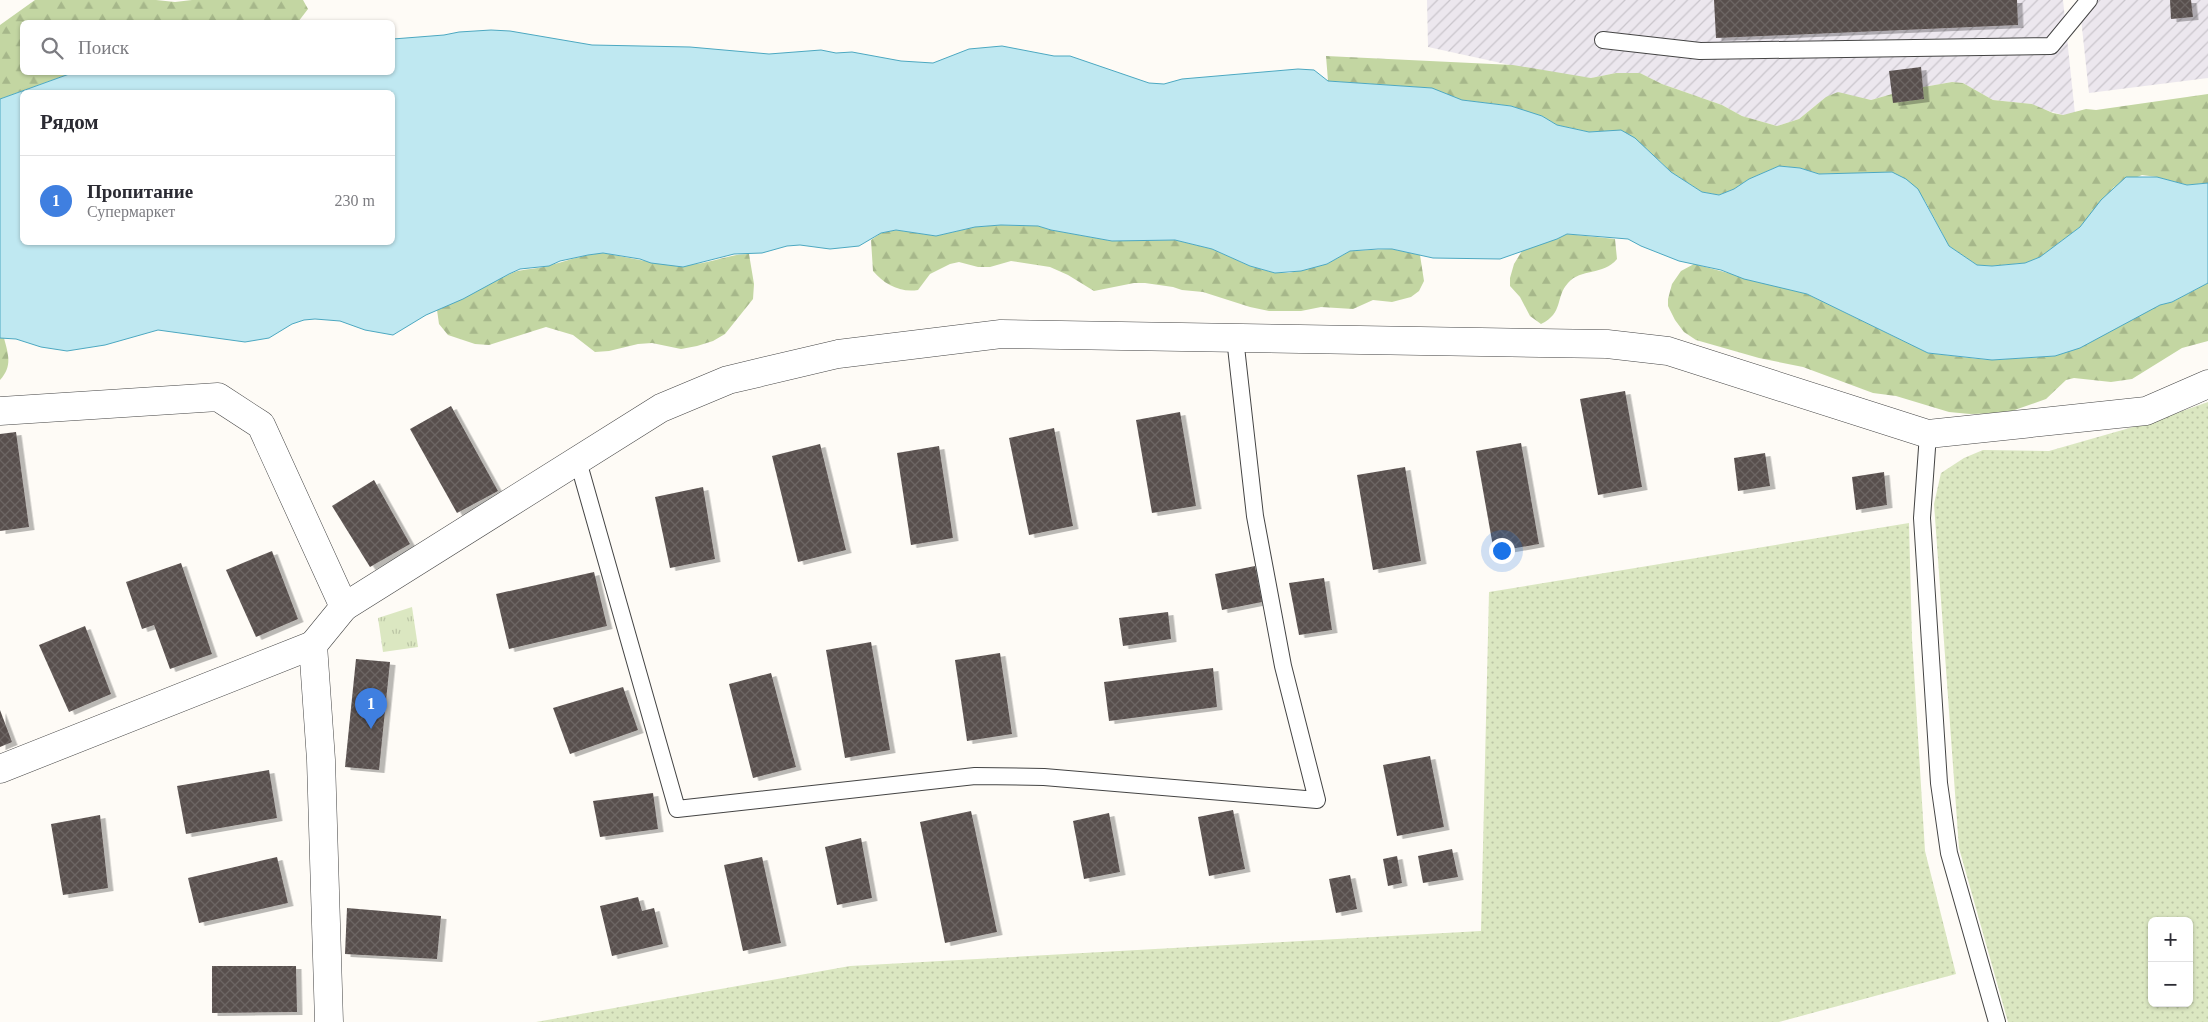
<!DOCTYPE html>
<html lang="ru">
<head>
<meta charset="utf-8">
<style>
	:root { --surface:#fff; --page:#f2f2f3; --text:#2b2b33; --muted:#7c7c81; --line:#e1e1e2; --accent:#b53553 }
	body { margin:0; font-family:Georgia,serif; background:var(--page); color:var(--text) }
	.controls { position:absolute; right:15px; bottom:15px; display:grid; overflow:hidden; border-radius:8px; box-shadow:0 1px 4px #0004 }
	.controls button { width:45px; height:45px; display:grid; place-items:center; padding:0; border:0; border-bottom:1px solid var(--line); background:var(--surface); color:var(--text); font:25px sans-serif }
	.you { position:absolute; left:1501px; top:550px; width:18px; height:18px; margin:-12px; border:4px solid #fff; border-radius:50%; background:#1a73e8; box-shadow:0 0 0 8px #1a73e833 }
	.badge { display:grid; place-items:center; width:32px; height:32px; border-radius:50%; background:var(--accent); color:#fff; font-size:16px; font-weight:700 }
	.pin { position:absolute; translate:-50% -41px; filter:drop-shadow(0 1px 2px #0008) }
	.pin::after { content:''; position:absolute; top:26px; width:18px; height:15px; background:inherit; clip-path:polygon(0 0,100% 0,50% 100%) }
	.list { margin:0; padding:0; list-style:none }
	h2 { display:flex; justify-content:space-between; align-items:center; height:65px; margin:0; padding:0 20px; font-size:21px }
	h2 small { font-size:16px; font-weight:400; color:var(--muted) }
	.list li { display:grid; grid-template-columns:32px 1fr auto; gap:15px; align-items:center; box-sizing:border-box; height:90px; padding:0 20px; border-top:1px solid var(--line) }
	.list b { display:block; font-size:19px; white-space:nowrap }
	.list p { margin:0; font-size:16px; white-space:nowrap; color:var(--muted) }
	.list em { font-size:16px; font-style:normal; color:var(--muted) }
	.icon { flex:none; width:28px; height:28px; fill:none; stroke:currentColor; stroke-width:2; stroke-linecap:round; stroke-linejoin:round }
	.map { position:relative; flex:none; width:2208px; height:1022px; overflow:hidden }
	.search { position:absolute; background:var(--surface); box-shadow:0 1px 4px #0004; left:20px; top:20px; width:375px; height:55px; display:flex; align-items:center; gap:12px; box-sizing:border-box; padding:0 18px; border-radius:8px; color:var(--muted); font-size:19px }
	.panel { position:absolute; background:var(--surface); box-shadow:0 1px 4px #0004; left:20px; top:90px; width:375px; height:155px; border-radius:8px }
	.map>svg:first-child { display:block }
</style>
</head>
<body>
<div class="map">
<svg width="2208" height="1022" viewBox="0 0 2208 1022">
	<defs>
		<pattern id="industrial-furrows" width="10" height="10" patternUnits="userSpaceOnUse" patternTransform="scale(1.25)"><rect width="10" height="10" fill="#ece7ee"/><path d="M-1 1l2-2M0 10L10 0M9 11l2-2" fill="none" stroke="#c9c5cb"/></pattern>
		<pattern id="grass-dots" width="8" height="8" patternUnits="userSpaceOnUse" patternTransform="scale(1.25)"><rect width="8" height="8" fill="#dbe7c1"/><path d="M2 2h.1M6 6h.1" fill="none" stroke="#bbc5a5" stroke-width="1.8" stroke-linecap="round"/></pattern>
		<pattern id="forest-firs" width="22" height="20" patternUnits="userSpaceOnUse" patternTransform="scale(1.25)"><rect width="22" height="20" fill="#c3d6a2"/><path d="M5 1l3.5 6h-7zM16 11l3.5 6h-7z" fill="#a6b78a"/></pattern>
		<pattern id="park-tufts" width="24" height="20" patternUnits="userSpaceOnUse" patternTransform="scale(1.25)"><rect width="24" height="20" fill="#dbe7c1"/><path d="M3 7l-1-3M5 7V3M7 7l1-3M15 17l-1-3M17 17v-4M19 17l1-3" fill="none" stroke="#bbc5a5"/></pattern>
		<pattern id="building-cross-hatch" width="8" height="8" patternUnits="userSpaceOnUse" patternTransform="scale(1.25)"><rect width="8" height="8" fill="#59504e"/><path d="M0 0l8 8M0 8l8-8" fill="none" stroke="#6c6563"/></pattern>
		<filter id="shadow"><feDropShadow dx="5.5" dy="3" stdDeviation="0" flood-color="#0004"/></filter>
	</defs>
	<rect width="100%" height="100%" fill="#fefbf6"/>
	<g fill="url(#industrial-furrows)">
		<path d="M1427,0h636l12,114 -12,1 -21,-6 -10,-5 -39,-4 -30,-17 -11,-1 -46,8 -35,10 -12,-2 -43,7 -17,14 -22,7 -35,-10 -20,-11 -60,-21 -22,-11h-24l-24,5 -12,-1 -56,-9 -96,-21z"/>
		<path d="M2079,0h129v78l-119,15z"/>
	</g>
	<g fill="url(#grass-dots)" fill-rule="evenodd">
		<path d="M2208,402v620h-200l-49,-174 -25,-344 7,-31 23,-15 19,-8 66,1 105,-30zM2152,921h37v82h-37z"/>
		<path d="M1909,523l3,116 13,212 31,123 -177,48h-1243l314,-56 631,-35 8,-339z"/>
	</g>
	<g fill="url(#forest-firs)">
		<path d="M35,0h121l19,2 17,-2h111l5,9 -10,13h-276v50l50,1 -72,26v-74z"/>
		<path d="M1326,56l187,9 78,13 25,-5h24l22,11 60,21 20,11 35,10 22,-7 27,-22 12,-5 33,8 35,-10 46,-8 11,1 30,17 39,4 21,9 10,2 23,-6 10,1 112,-16v89l-21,2 -30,-8 -15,-2 -28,12 -34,40 -40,30 -15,6 -33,3 -15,-1 -28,-19 -24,-45 -33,-29 -73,2 -19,-6 -21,-2 -30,13 -15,10 -15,6 -17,-3 -31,-20 -24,-23 -42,-18 -16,1 -32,-7 -15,-9 -17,-5 -14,-5 -49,-6 -31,-12 -103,-7z"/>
		<path d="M1001,225l37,1 13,4 61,11 63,-1 37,9 38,17 25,7h14l38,-9 23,-13 42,-2 28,6 4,26 -5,10 -8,6 -19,5 -19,-2 -20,9 -32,-2 -20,4h-32l-19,-4 -47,-15 -21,-2 -9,-3 -28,-4h-11l-40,8 -26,-16 -18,-8 -39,-6 -21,6h-12l-19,-5 -9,2 -20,10 -12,16c-18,3 -34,-6 -45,-19l-2,-31 10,-7 15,-3 40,6 39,-9z"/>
		<path d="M1567,234l48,5 2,20c-14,17 -36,9 -49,24 -13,14 -4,30 -27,41l-11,-8 -10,-19 -10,-11v-8l4,-14 8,-13z"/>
		<path d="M603,253c31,5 62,15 93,11 18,-2 34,-10 53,-10l5,30 -1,15 -28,35 -12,7 -16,5 -16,3 -29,-6 -14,1 -29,7 -14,1 -22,-17 -27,-8 -57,18 -14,-1 -27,-9 -9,-11 -2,-14c26,-11 48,-25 73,-36 12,-6 24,-4 37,-8 20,-5 35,-11 56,-13z"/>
		<path d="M1694,264l113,30 121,59 51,6 13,1 63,-4 105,-51 12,-3 36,-19v58l-26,7 -50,31 -21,3 -37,-4 -8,2 -20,19 -40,14 -36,1 -21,-2 -53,-16 -23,-3 -70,-26 -44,-9 -63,-18 -12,-8 -9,-12 -7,-14v-7l4,-15 9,-13z"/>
		<path d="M0,338h4c4,16 9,28 -4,42z"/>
	</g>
	<path fill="url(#park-tufts)" d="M412,607l6,40 -35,5 -5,-34z"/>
	<path fill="#bfe8f1" stroke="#4ca8c1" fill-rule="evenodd" d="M491,30l19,1 82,14 98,2 79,7 52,-4 15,3 16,-1 49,9 32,2 36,-14 33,-3 52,10h16l79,27 15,1 18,-5 116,-10 16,1 14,11 104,7 30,12 49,6 31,10 15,9 32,7 32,-2 14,8 36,34 31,20 17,3 15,-6 15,-10 30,-13 21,2 19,6 73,-2 14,7 12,10 31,57 28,19 15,1 33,-3 15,-6 40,-30 21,-27 25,-23h31l30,8 21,-2v100l-36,19 -12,3 -80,43 -25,8 -63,4 -64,-7 -121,-59 -63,-15 -23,-9 -42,-9 -38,-15 -13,-7 -61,-5 -10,5 -57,20 -67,-1 -41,-9h-14l-28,2 -23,13 -26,7 -26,2 -25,-7 -38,-17 -37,-9 -63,1 -61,-11 -13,-4 -37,-1 -26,2 -39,9 -40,-6 -15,3 -22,13 -29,3 -30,-4 -13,1 -25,7 -28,1 -51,13 -32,-4 -11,-4 -37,-6 -15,2 -28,6 -11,5 -29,3 -11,5 -46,25 -37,16 -33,20 -28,-5 -25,-9 -25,-2 -11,1 -12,4 -23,14 -24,4 -87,-12 -53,15 -38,6 -26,-4 -25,-8 -16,-1v-239l72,-26 320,-1 1,-33 51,-4 15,-3zM22,92h370v150h-370z"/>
	<g fill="url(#building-cross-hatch)" filter="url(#shadow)">
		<path d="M1714,0h303l1,25 -302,13z"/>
		<path d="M2170,0h21l2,17 -22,2z"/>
		<path d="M1921,67l3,32 -31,4 -4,-32z"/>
		<path d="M1625,391l17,96 -44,8 -18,-96z"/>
		<path d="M451,406l47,85 -41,22 -47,-84z"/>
		<path d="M1180,412l16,94 -44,7 -16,-93z"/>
		<path d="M1054,428l19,98 -44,9 -20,-97z"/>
		<path d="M16,432l13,95 -29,4v-97z"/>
		<path d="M1521,443l18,101 -45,8 -18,-101z"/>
		<path d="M820,444l26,106 -48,12 -26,-106z"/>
		<path d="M939,446l14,92 -42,7 -14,-92z"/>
		<path d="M1765,453l5,33 -32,5 -4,-33z"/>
		<path d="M1405,467l16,94 -48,9 -16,-95z"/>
		<path d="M1884,472l3,33 -31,5 -4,-33z"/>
		<path d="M374,480l36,64 -40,23 -38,-61z"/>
		<path d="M703,487l12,72 -45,9 -15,-71z"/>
		<path d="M272,551l26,68 -42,18 -30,-67z"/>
		<path d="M181,563l31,91 -42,15 -16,-44 -12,4 -16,-47z"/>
		<path d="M1255,566l7,36 -40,8 -7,-36z"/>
		<path d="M594,572l13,54 -98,23 -13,-55z"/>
		<path d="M1324,578l8,52 -33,5 -10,-52z"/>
		<path d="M1168,612l3,27 -48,7 -4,-28z"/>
		<path d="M85,626l26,68 -42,18 -30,-67z"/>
		<path d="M871,642l19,108 -45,8 -19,-108z"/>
		<path d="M1000,653l12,81 -45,7 -12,-81z"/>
		<path d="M356,659l34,3 -11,108 -34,-3z"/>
		<path d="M1213,668l4,39 -108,14 -5,-39z"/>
		<path d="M771,673l25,94 -43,11 -24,-94z"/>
		<path d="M623,687l15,43 -68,24 -17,-46z"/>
		<path d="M0,710l12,32 -12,5z"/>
		<path d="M1430,756l14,71 -47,9 -14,-71z"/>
		<path d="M269,770l8,48 -91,16 -9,-48z"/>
		<path d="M653,793l5,36 -58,8 -7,-36z"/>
		<path d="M1233,810l12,59 -36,7 -11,-59z"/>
		<path d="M971,811l26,121 -52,11 -25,-121z"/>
		<path d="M1109,813l11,59 -36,7 -11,-58z"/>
		<path d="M100,815l8,73 -45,7 -12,-71z"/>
		<path d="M861,838l11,60 -35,7 -12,-58z"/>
		<path d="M1452,849l6,28 -35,6 -5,-27z"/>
		<path d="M1397,856l5,27 -14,3 -5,-27z"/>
		<path d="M277,857l11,46 -89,20 -11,-45z"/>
		<path d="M762,857l19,86 -38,8 -19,-86z"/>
		<path d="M1350,875l7,34 -21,4 -7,-34z"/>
		<path d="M638,897l4,14 12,-3 9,36 -51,12 -12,-50z"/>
		<path d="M347,908l94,8 -4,43 -92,-5z"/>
		<path d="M212,966h84l1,46 -85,1z"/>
	</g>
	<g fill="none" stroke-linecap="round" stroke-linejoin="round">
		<defs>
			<g id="lane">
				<path d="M1603,40l97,11 351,-5 38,-46"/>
				<path d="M1928,434l-6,84 17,265 10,70 48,169"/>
				<path d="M578,461l99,348 298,-33 69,1 273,23 -34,-134 -28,-150 -20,-178"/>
			</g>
			<g id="street">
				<path d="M0,411l218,-14 43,28 83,182 317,-199 67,-28 110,-26 163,-20 606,10 61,7 260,83 218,-23 62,-27"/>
				<path d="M0,769l313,-124"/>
				<path d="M329,1022l-8,-262 -8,-115 31,-38"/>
			</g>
		</defs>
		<use href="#lane" stroke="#444" stroke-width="18"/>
		<use href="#street" stroke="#444" stroke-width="29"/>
		<use href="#lane" stroke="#fff" stroke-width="16"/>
		<use href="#street" stroke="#fff" stroke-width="28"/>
	</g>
</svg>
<div class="controls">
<button>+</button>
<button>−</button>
</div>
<div class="you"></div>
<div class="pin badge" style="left:371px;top:729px;background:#3f7fe0">1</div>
<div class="search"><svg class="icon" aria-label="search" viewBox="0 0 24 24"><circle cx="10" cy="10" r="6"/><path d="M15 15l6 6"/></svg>Поиск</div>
<section class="panel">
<h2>Рядом<small></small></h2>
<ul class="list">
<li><span class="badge" style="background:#3f7fe0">1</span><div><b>Пропитание</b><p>Супермаркет</p></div><em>230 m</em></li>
</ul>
</section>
</div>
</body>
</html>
